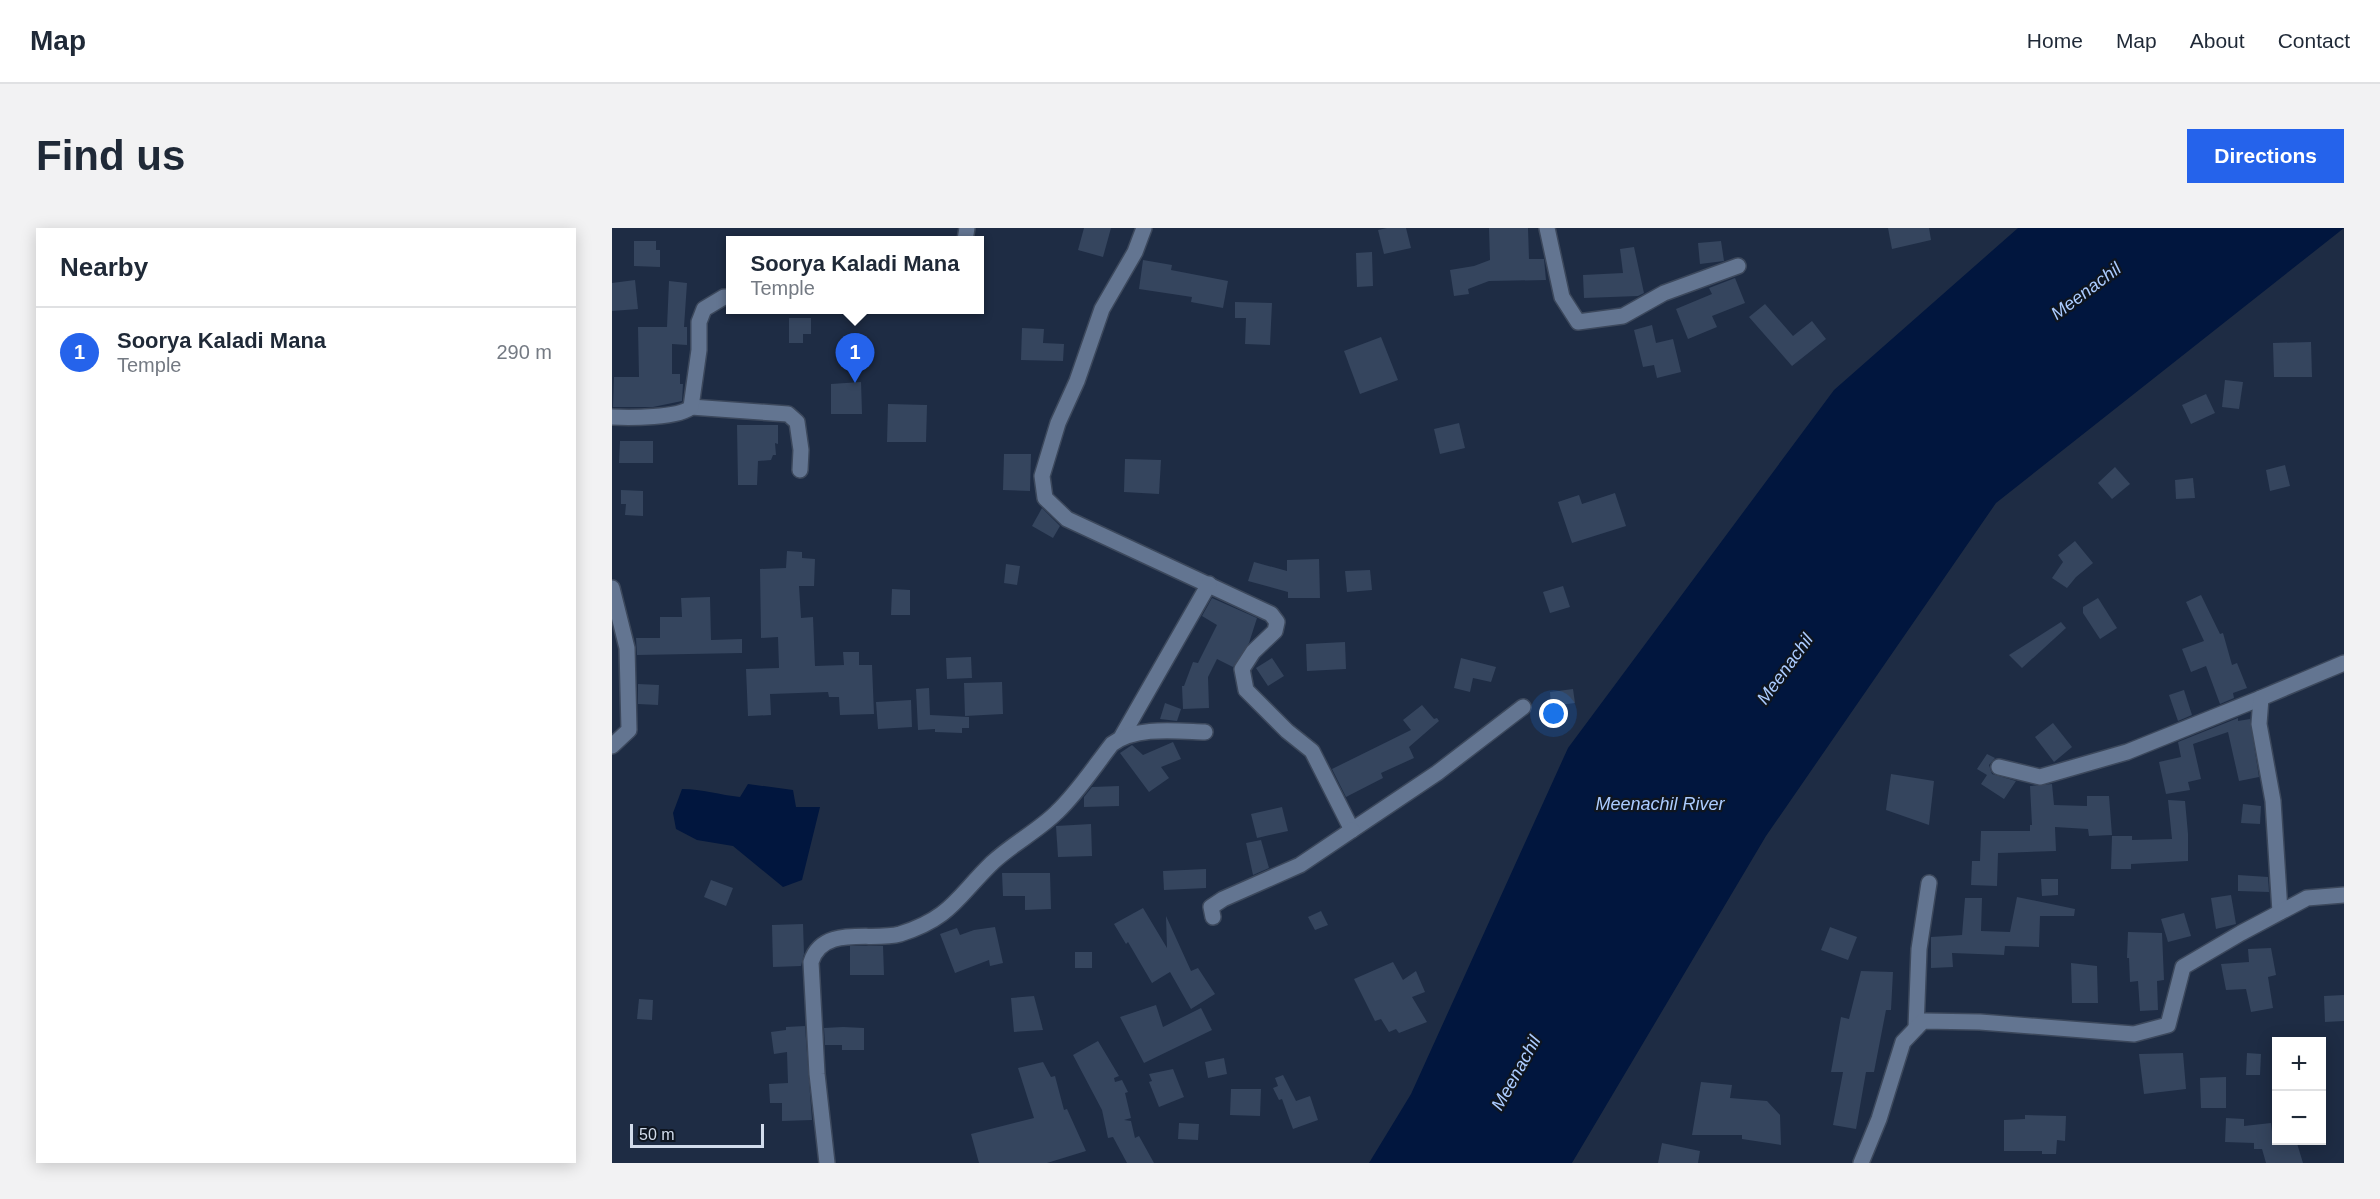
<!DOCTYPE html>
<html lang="en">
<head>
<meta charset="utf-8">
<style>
	:root { --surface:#fff; --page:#f2f2f3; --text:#1f2937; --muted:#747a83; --line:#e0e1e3; --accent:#2563eb }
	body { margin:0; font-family:Helvetica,sans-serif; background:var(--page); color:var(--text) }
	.controls { position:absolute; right:18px; bottom:18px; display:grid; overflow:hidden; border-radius:0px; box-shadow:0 3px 15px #0003 }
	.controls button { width:54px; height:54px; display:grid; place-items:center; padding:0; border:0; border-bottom:2px solid var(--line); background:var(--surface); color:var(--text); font:30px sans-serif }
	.scale { position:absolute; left:18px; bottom:15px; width:134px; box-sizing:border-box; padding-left:6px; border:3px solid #d2dcec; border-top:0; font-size:16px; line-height:21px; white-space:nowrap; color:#d2dcec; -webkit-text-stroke:4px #0e1520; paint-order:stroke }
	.you { position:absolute; left:942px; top:486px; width:21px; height:21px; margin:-15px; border:4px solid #fff; border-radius:50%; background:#1a73e8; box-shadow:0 0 0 9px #1a73e833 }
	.badge { display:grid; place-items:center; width:39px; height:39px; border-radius:50%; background:var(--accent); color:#fff; font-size:20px; font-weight:700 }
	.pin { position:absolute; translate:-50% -50px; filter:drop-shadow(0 2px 3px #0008) }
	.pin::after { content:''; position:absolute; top:32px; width:21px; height:18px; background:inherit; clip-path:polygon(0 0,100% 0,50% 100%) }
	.popup { position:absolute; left:114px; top:8px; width:258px; height:78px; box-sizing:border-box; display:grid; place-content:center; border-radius:0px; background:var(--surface); filter:drop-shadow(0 2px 4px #0005); font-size:20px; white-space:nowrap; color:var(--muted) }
	.popup b { font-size:22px; color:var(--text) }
	.popup::after { content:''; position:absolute; left:50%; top:100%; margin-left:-12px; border:12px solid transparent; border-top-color:var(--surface) }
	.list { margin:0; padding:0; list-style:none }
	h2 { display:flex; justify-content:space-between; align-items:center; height:78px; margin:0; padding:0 24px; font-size:26px }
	h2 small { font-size:20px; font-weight:400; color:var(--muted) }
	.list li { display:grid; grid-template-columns:39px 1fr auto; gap:18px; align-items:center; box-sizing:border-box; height:90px; padding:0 24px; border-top:2px solid var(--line) }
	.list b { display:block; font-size:22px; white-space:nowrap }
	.list p { margin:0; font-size:20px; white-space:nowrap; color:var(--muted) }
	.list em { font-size:20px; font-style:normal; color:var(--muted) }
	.map { position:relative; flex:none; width:1732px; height:935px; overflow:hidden; border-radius:0px }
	header { display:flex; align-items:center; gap:36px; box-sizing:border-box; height:84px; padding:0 30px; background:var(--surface); border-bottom:2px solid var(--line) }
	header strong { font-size:28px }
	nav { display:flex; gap:33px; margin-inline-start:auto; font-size:21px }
	.intro { display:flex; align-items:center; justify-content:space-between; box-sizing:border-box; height:144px; padding:0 36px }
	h1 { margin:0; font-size:42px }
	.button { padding:15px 27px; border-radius:0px; background:var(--accent); color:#fff; font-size:21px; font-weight:700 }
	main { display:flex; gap:36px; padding:0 36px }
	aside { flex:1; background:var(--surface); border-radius:0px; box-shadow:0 3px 15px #0003 }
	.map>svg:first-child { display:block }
</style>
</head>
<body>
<header>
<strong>Map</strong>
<nav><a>Home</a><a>Map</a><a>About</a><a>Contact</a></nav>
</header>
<div class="intro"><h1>Find us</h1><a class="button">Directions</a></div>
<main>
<aside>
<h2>Nearby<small></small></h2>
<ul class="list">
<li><span class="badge">1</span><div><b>Soorya Kaladi Mana</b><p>Temple</p></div><em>290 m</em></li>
</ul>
</aside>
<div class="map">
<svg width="1732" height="935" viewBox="0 0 1732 935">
	<rect width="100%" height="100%" fill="#1e2c44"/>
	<g fill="#01163e">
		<path d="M1406,0h326l-348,275 -230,333 -194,327h-203l42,-69 157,-346 266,-358z"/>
		<path d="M136,556l45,6 3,17h24l-18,73 -19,7 -50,-41 -36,-6 -21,-11 -3,-16 9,-24c20,0 38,6 58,8z"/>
	</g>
	<g fill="#35455e">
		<path d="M472,0h27l-8,29 -25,-7z"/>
		<path d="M775,0h19l5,20 -27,6 -6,-24z"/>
		<path d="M877,0h39l1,31h15l2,21 -57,1 -21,8 1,5 -15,2 -4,-26 24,-4 16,-6z"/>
		<path d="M1276,0h41l2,12 -39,9z"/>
		<path d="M22,13h22v9h4v17l-26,-1z"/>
		<path d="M1109,13l3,20 -24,3 -2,-21z"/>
		<path d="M1022,19l10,46 -6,3 -54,2 -1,-23 40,-2 -3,-24z"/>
		<path d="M760,24l1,34 -16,1 -1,-34z"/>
		<path d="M531,32l29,5 -1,5 57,11 -5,27 -32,-6 1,-5 -53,-8z"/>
		<path d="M1123,50l10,25 -33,13 5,11 -29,12 -12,-30 36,-15 -3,-6z"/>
		<path d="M23,52l3,29 -26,2v-28z"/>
		<path d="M57,53l18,2 -3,44h3v18l-15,-1v30h8v10h3l-1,17 -29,6h-40l1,-30h25l-1,-50h29z"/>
		<path d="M623,74l37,1 -2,42 -25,-1 1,-26h-11z"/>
		<path d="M1153,76l28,32 19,-15 14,18 -34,27 -43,-49z"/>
		<path d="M177,90h22v16h-8v9h-14z"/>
		<path d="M1040,97l4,18 17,-4 8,33 -24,6 -3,-13 -11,2 -9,-37z"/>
		<path d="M410,100l22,1 -1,14 21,1 -1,17 -42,-1z"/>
		<path d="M769,109l17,43 -38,14 -16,-43z"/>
		<path d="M1699,114l1,35h-38l-1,-34z"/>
		<path d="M1613,152l18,2 -4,27 -17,-2z"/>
		<path d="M249,154l1,32h-31v-30z"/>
		<path d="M1594,166l9,19 -24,11 -9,-19z"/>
		<path d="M276,176l39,1 -1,37h-39z"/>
		<path d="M847,195l6,25 -25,6 -6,-25z"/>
		<path d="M125,197h41v19l-3,-1 1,12h-3l-2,5 -13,1 -1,24h-19z"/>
		<path d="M8,213h33v22h-34z"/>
		<path d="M392,226h27l-1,37 -27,-1z"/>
		<path d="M513,231l36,1 -2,34 -35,-2z"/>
		<path d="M1673,237l5,21 -20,5 -4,-21z"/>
		<path d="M1503,239l15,17 -18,15 -14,-16z"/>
		<path d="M1581,250l2,20 -19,1 -1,-19z"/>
		<path d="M9,262l22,1v25l-18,-1 1,-11h-5z"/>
		<path d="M1003,265l11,33 -54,17 -14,-41 21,-7 3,9z"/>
		<path d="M430,280l18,18 -7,12 -21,-12z"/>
		<path d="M1463,313l18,22 -17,14 -9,11 -15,-10 11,-16 -5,-7z"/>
		<path d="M175,323l15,1v6l13,1 -1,27h-15l2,32 12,-1 2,49 29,-1 -1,-13h16v13h13l2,49 -34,1 -1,-18h-10l-1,-5 -58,2 1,21 -23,1 -2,-47 33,-1 -1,-31 -17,1 -1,-69 26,-1z"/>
		<path d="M707,331l1,39h-32v-6l-40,-11 6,-19 33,9v-11z"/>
		<path d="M394,336l14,2 -3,19 -13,-2z"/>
		<path d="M758,342l2,20 -25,2 -2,-21z"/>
		<path d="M951,358l7,21 -20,6 -7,-21z"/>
		<path d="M280,361l18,1v25h-19z"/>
		<path d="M1589,367l19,39 3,-1 9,32 5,-2 10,25 -14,5 1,5 -14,6 -14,-38 -15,6 -9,-23 22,-8 -18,-39z"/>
		<path d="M98,369l1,43 31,-1v14l-105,2 -1,-17h24v-21h22l-1,-19z"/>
		<path d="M600,370l45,20 -8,25 -16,24 -16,-8 -9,18 1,31 -26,1 -1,-23h2l9,-24 5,1 19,-38 -15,-9z"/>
		<path d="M1486,370l19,30 -17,11 -17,-26v-6z"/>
		<path d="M1449,394l5,6 -44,40 -13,-13z"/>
		<path d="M733,414l1,27 -39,2 -1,-27z"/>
		<path d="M359,429l1,21 -25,1 -1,-21z"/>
		<path d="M660,430l12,18 -16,10 -12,-18z"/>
		<path d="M849,430l35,9 -5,15 -18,-4 -3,14 -16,-4z"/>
		<path d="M390,454l1,32 -38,2 -1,-33z"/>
		<path d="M26,456l21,1 -1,20 -20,-1z"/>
		<path d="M317,460l1,27 39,2v11h-7v5l-27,-1v-3l-17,1 -2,-41z"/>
		<path d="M961,461l2,14 -24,3 -1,-14z"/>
		<path d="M1572,462l8,25 -14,6 -9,-26z"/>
		<path d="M299,472l1,27 -34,2 -2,-27z"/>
		<path d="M553,475l16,6 -4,12 -17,-2z"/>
		<path d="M810,477l12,14 3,-1 2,3 -30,26 5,11 -33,15 2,5 -37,19 -14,-28 79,-39 -8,-10z"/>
		<path d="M1626,490v3l12,-2 9,58 -20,4 -11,-49 -35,12 8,35 -13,3 2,8 -24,4 -7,-32 22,-5 -3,-15z"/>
		<path d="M1441,495l19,24 -18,15 -19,-25z"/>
		<path d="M561,514l8,17 -20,8 8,11 -20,14 -29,-39 12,-8 11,10z"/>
		<path d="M1375,526l8,4 -6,7 3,9 24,7 -12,18 -23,-15 6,-9 -10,-6z"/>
		<path d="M1279,546l43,7 -5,44 -43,-15z"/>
		<path d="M1440,556l2,21 33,1v-10h22l3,39 -23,1 -1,-7 -33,-2 1,24 -58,2 -1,33 -26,-1 1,-24h8l1,-30h49v-6h2l-2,-39z"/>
		<path d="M507,558v20l-35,1v-10l8,-10z"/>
		<path d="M1556,572l17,1 3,33v27l-57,3v5h-20l1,-33h20v4l40,-1z"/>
		<path d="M1631,576l18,2 -1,18 -19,-1z"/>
		<path d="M670,579l6,24 -31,7 -6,-24z"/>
		<path d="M479,596l1,32 -34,1 -2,-31z"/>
		<path d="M649,612l8,28 -16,7 -7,-32z"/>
		<path d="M594,641v19l-42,2 -1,-19z"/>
		<path d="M390,645h48l1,36 -26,1v-14h-22z"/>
		<path d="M1626,647l30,2 1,15 -31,-1z"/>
		<path d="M1429,651h17v16l-16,1z"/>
		<path d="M99,652l22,8 -7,18 -22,-9z"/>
		<path d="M1619,667l5,29 -20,5 -5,-31z"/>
		<path d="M1405,669l58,12 -1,7h-34l-1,31 -34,-1 -1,9 -52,-2 1,14 -22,1v-31l31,-2 3,-37h17l-1,33 29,1z"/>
		<path d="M531,680l24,40 -1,-32 25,55 7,-3 17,26 -24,15 -21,-37 -18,11 -24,-41 -2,2 -12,-20z"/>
		<path d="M709,683l7,14 -13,5 -7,-13z"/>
		<path d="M1572,685l7,23 -23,6 -7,-23z"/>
		<path d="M191,696l1,30 -3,12 -28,1 -1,-42z"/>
		<path d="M383,699l8,36 -13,3 -1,-6 -34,13 -15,-39 17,-6 3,7 14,-5z"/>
		<path d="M1218,699l27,10 -9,23 -27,-10z"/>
		<path d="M1516,704l34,1 2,47 -7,1 1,29 -18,1 -2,-30 -8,1 -1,-24h-2z"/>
		<path d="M238,718h33l1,29h-34z"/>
		<path d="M1659,720l5,27 -8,2 5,31 -22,4 -5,-23 -20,1 -5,-26 28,-2 -1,-13z"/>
		<rect x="463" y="724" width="17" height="16"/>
		<path d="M781,734l10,18 13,-9 9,21 -13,5 15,25 -28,11 -3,-4 -7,3 -8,-13 -6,2 -21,-42z"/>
		<path d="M1459,735l26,3 1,37h-26z"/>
		<path d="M1249,743l32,1 -2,38h-5l-12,62h-8l-10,57 -23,-4 10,-53h-12l10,-55 8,2z"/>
		<path d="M1732,767v26l-19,1 -1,-26z"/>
		<path d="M422,768l9,34 -29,2 -3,-34z"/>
		<path d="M27,771l14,1 -1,20 -15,-1z"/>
		<path d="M544,777l7,22 38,-19 11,22 -68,33 -24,-46z"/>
		<path d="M193,798l7,94 -30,1v-18h-12l-1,-19 19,-1 -1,-31 -13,2 -3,-22 15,-2v-3z"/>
		<path d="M231,799l21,1v22h-22v-5h-17l-1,-17z"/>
		<path d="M486,813l21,35 -5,2 1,4 7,-2 6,12 -3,1 6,25 -7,2 7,1 4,17 4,-2 15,27h-27l-14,-26 -5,1 -6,-28 -29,-55z"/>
		<path d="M1571,825l3,36 -42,5 -5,-40z"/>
		<path d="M1635,825l14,1 -1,21h-14z"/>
		<path d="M612,830l3,16 -19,4 -3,-16z"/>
		<path d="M431,834l8,15 4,-1 9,34 3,-1 19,42 -39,12h-68l-8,-29 63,-16 -16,-50z"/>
		<path d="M561,841l11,28 -25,10 -10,-25 3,-1 -3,-7z"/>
		<path d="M671,847l13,26 14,-5 8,24 -25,9 -11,-30 -3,1 -6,-12 5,-2 -3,-8z"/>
		<path d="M1614,849v31h-25l-1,-30z"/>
		<path d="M1089,854l31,3 -2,13 37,3 13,14 1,30 -39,-6v-4h-50z"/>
		<path d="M619,861h30l-1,27 -30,-1z"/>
		<path d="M1413,887l41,1 -1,25 -8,-1 -1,14h-14v-3h-38v-31l21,-1z"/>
		<path d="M1614,890l18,1v7l27,-3 2,17h23l7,23h-37l-4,-14h-8v-6l-29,-1z"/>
		<path d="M567,895l20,1 -1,16 -20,-1z"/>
		<path d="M1050,915l38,8 -2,12h-40z"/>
	</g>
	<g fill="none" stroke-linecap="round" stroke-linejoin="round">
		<defs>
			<g id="street">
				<path d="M532,0l-9,24 -33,57 -25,72 -19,42 -16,53 3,22 22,21 204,95 6,8 -2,9 -22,21 -11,17 4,21 41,41 25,20 40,79 85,-57 86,-66"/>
				<path d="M935,0l15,69 16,25 45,-6 41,-23 74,-27"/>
				<path d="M353,12l2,-12"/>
				<path d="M79,179l97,7 9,8 4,28 -1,20"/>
				<path d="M0,189c16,1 69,1 79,-10l8,-57v-28l5,-13 20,-12h6"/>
				<path d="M0,360l15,60 2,82 -17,16"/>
				<path d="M510,508l87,-152"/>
				<path d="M1387,539l41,10 87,-25 134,-54"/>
				<path d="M1668,684l-7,-111 -14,-77 2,-26 83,-35"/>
				<path d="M601,689l-2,-10 12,-8 77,-34 52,-35"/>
				<path d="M1304,800l3,-79 10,-66"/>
				<path d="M215,935l-10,-89 -6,-112c12,-38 60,-20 89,-28 51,-16 57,-37 92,-71 20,-19 46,-32 65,-51 21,-20 37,-45 55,-68 24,-18 64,-13 93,-12"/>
				<path d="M1249,935l18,-44 24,-77 20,-21 57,1 154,12 34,-9 15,-58 58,-34 66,-35 37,-3"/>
			</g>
		</defs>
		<use href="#street" stroke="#3c485c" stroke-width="18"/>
		<use href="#street" stroke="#637591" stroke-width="15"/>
	</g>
	<g text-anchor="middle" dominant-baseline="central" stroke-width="4.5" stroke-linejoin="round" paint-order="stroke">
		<g font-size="18" font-style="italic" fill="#acccff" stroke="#0e1520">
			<text transform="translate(1474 63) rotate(-37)">Meenachil</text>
			<text transform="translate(1173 441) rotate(-54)">Meenachil</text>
			<text x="1048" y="576">Meenachil River</text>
			<text transform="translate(904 845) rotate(-61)">Meenachil</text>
		</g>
	</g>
</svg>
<div class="controls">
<button>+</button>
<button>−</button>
</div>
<div class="scale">50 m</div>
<div class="you"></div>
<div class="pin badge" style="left:243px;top:155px">1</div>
<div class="popup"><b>Soorya Kaladi Mana</b>Temple</div>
</div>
</main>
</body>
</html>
